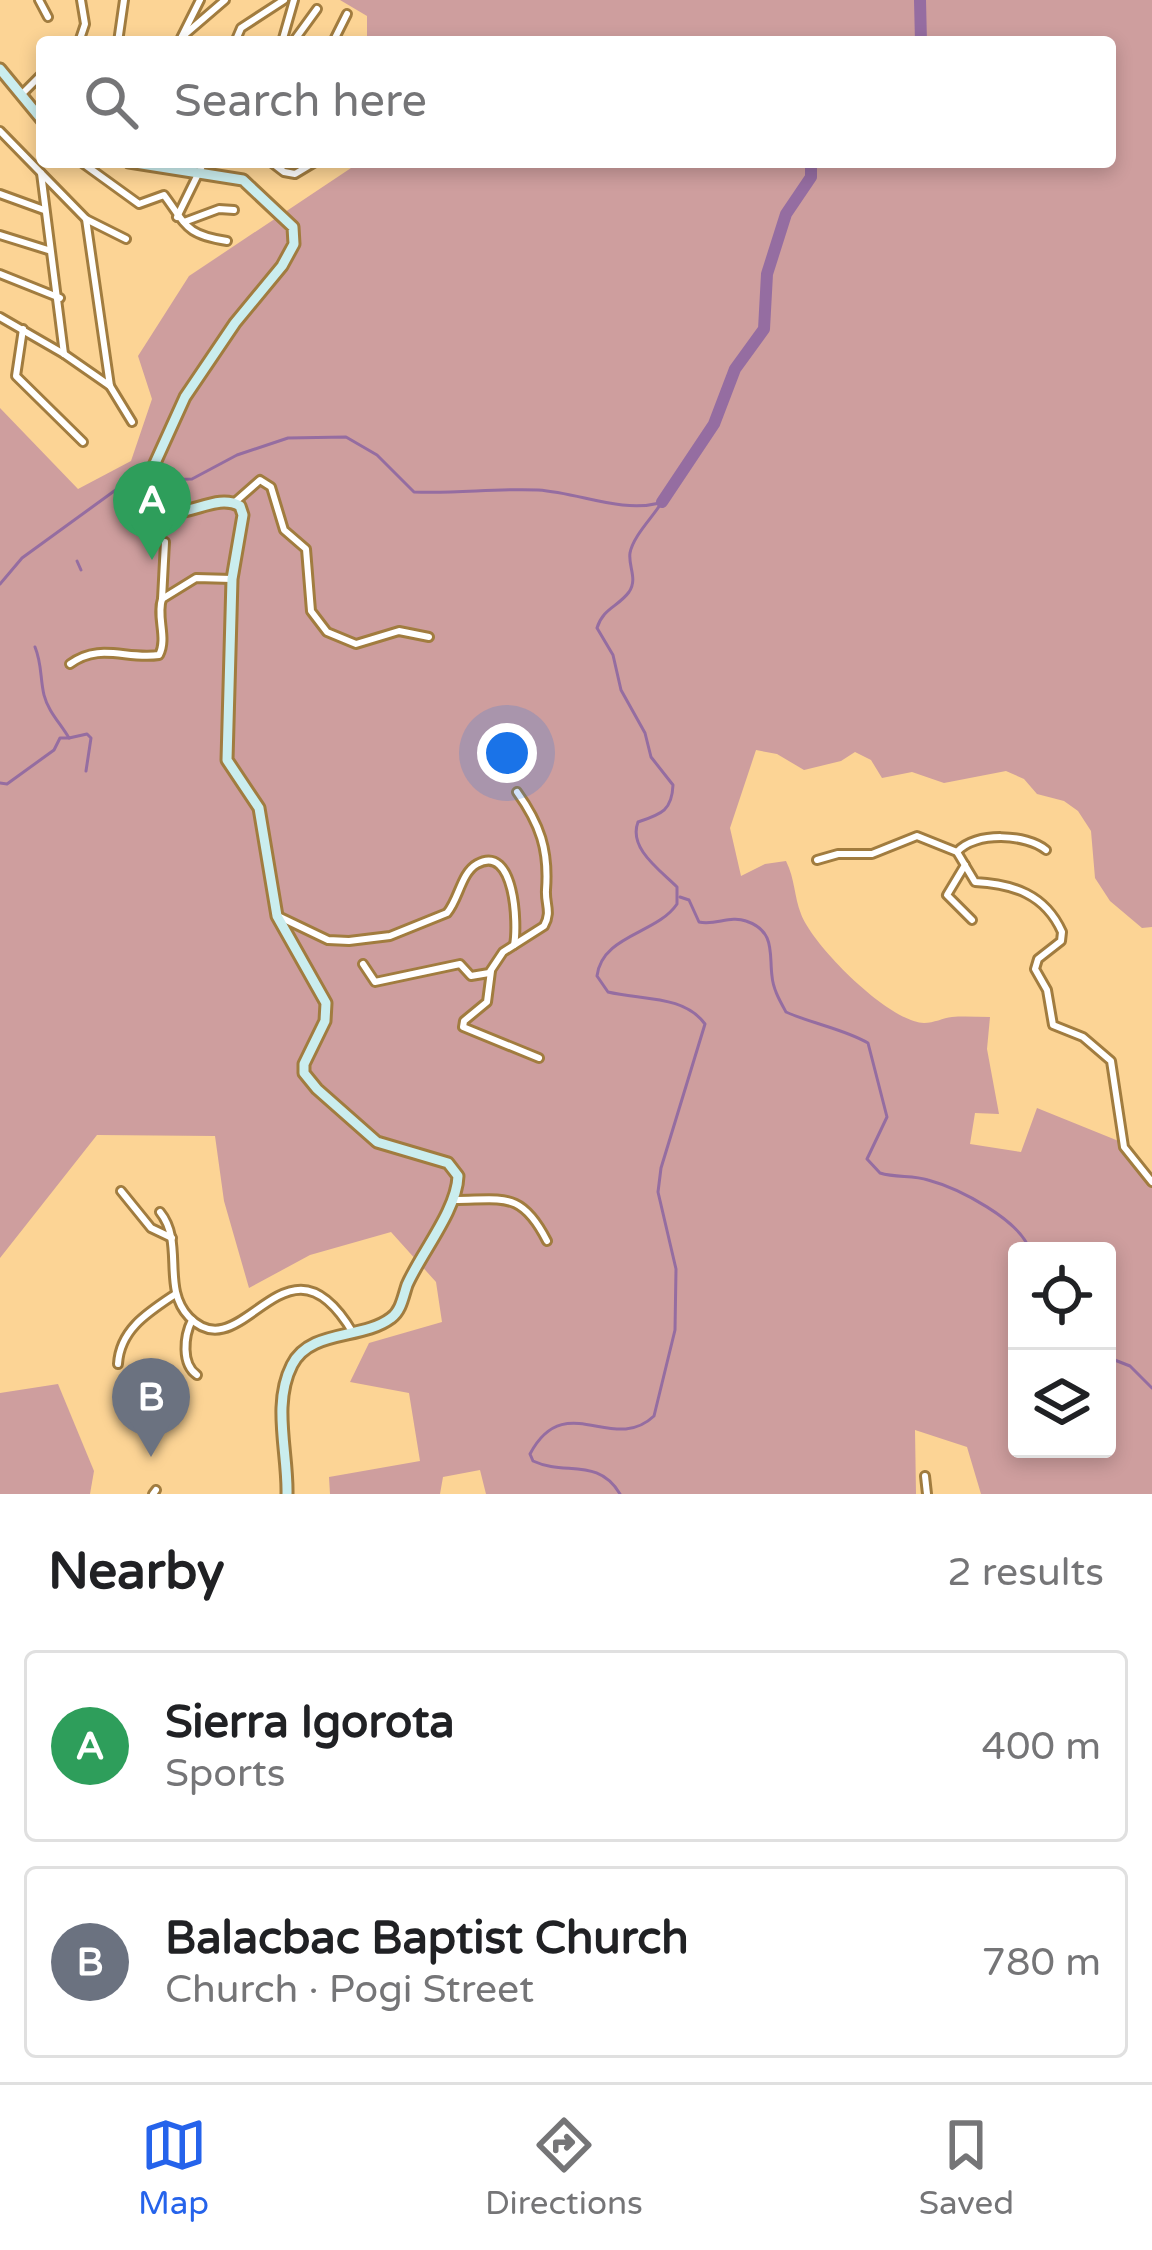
<!DOCTYPE html>
<html lang="en">
<head>
<meta charset="utf-8">
<style>
	:root { --surface:#fff; --page:#f6f6f6; --text:#202124; --muted:#757577; --line:#e0e0e0; --accent:#2563eb }
	body { margin:0; font-family:"Varela Round",sans-serif; background:var(--page); color:var(--text) }
	.controls { position:absolute; right:36px; bottom:36px; display:grid; overflow:hidden; border-radius:12px; box-shadow:0 6px 18px #0003 }
	.controls button { width:108px; height:108px; display:grid; place-items:center; padding:0; border:0; border-bottom:3px solid var(--line); background:var(--surface); color:var(--text); font:60px sans-serif }
	.you { position:absolute; left:507px; top:753px; width:42px; height:42px; margin:-30px; border:9px solid #fff; border-radius:50%; background:#1a73e8; box-shadow:0 0 0 18px #1a73e833 }
	.badge { display:grid; place-items:center; width:78px; height:78px; border-radius:50%; background:var(--accent); color:#fff; font-size:39px; font-weight:700 }
	.pin { position:absolute; translate:-50% -99px; filter:drop-shadow(0 3px 6px #0008) }
	.pin::after { content:''; position:absolute; top:63px; width:42px; height:36px; background:inherit; clip-path:polygon(0 0,100% 0,50% 100%) }
	.list { margin:0; padding:0; list-style:none }
	h2 { display:flex; justify-content:space-between; align-items:center; height:156px; margin:0; padding:0 48px; font-size:51px }
	h2 small { font-size:39px; font-weight:400; color:var(--muted) }
	.list li { display:grid; grid-template-columns:78px 1fr auto; gap:36px; align-items:center; box-sizing:border-box; height:192px; margin:0 24px 24px; padding:0 24px; border:3px solid var(--line); border-radius:12px }
	.list b { display:block; font-size:45px; white-space:nowrap }
	.list p { margin:0; font-size:39px; white-space:nowrap; color:var(--muted) }
	.list em { font-size:39px; font-style:normal; color:var(--muted) }
	.icon { flex:none; width:66px; height:66px; fill:none; stroke:currentColor; stroke-width:2; stroke-linecap:round; stroke-linejoin:round }
	.map { position:relative; flex:none; width:1152px; height:1494px; overflow:hidden }
	.search { position:absolute; background:var(--surface); box-shadow:0 6px 18px #0003; left:36px; right:36px; top:36px; height:132px; display:flex; align-items:center; gap:30px; box-sizing:border-box; padding:0 42px; border-radius:12px; color:var(--muted); font-size:45px }
	.sheet { height:588px; background:var(--surface) }
	nav { display:flex; justify-content:space-around; align-items:center; box-sizing:border-box; height:168px; border-top:3px solid var(--line); background:var(--surface); font-size:33px; color:var(--muted) }
	nav a { display:grid; justify-items:center; gap:6px }
	nav .on { color:var(--accent) }
	.map>svg:first-child { display:block }
</style>
</head>
<body>
<div class="map">
<svg width="1152" height="1494" viewBox="0 0 1152 1494">
	<rect width="100%" height="100%" fill="#fcd495"/>
	<g fill="#ce9e9e" fill-rule="evenodd">
		<path d="M340,0h812v927l-10,1 -32,-27 -15,-23 -4,-47 -13,-20 -14,-10 -27,-7 -13,-15 -18,-8 -62,12 -32,-11 -30,6 -11,-18 -16,-8 -14,9 -37,9 -27,-16 -21,-4 -26,78 11,48 24,-12 21,-3c9,18 8,35 15,53 12,32 88,108 123,109 10,0 19,-5 28,-6 12,-1 25,0 38,0l-3,32 12,65 -24,-1 -5,31 51,8 16,-44 89,36 26,37v313h-171l-14,-47 -52,-17 1,64h-430l-6,-24 -37,7 -3,17h-110l-1,-17 91,-16 -11,-68 -59,-11 19,-39 73,-21 -6,-40 -45,-50 -81,23 -61,33 -25,-87 -9,-65 -118,-1 -97,123v-850l78,81 53,-28 21,-62 -14,-43 51,-80 171,-114h750v-120h-743v-26zM1017,1251h90v198h-90z"/>
		<path d="M58,1384l36,87 -4,23h-90v-101z"/>
	</g>
	<g fill="none" stroke-linecap="round" stroke-linejoin="round">
		<g stroke="#956da1" stroke-width="3">
			<path d="M150,480l42,-1 45,-24 51,-17 58,-1 31,18 37,37c41,2 83,-4 124,-2 43,3 82,23 122,13"/>
			<path d="M77,561l4,9"/>
			<path d="M0,584l22,-26 106,-77h13"/>
			<path d="M35,647c7,17 5,31 9,48 4,16 16,28 25,43l18,-4 4,4 -5,33"/>
			<path d="M0,783l7,1 47,-34 6,-12h9"/>
			<path d="M680,897l9,3 10,22c16,4 31,-7 47,-1 30,10 23,33 26,55 1,13 8,25 14,36 27,12 58,17 82,31l19,74 -20,42 13,14c16,5 33,2 48,7 30,8 93,40 102,71"/>
			<path d="M1107,1357l23,9 22,22"/>
			<path d="M620,1494c-22,-37 -55,-18 -87,-33l-3,-7c35,-66 83,1 124,-38l21,-86 1,-61 -18,-77 3,-24 44,-144c-21,-29 -64,-24 -97,-32l-11,-16c5,-41 60,-42 80,-72v-17c-17,-17 -49,-39 -39,-65 23,-8 34,-11 35,-37l-22,-28 -6,-24 -24,-43 -8,-35 -16,-27c6,-20 21,-21 32,-36 9,-13 -1,-26 1,-39 3,-17 23,-36 32,-51"/>
		</g>
		<g stroke="#956da1" stroke-width="12">
			<path d="M920,0l1,42"/>
			<path d="M662,502l52,-78 21,-55 29,-40 3,-55 19,-60 25,-37v-15"/>
		</g>
		<defs>
			<g id="minor">
				<path d="M39,0l9,17"/>
				<path d="M182,37l43,-37"/>
				<path d="M79,42l6,-18 -4,-24"/>
				<path d="M118,42l6,-42"/>
				<path d="M179,42l21,-42"/>
				<path d="M235,42l6,-14 43,-28"/>
				<path d="M282,42l12,-42"/>
				<path d="M293,42l24,-33"/>
				<path d="M333,42l14,-28"/>
				<path d="M22,94l20,-20"/>
				<path d="M0,131l86,88 40,20"/>
				<path d="M81,162l58,42 25,-9c23,31 22,40 63,46"/>
				<path d="M271,162l13,10 11,2 20,-12"/>
				<path d="M41,173l23,181"/>
				<path d="M0,194l44,16"/>
				<path d="M177,217l27,-55"/>
				<path d="M86,219l24,167 22,36"/>
				<path d="M184,222l35,-13 15,1"/>
				<path d="M0,235l48,15"/>
				<path d="M0,274l60,24"/>
				<path d="M0,317l64,37 46,32"/>
				<path d="M23,329l-7,47 67,66"/>
				<path d="M235,502l25,-22 11,7 13,43 22,19 5,62 16,21 29,12 43,-13 30,6"/>
				<path d="M162,599l3,-57"/>
				<path d="M70,664c30,-22 56,-4 89,-9 9,-17 -3,-38 3,-56l34,-21 36,1"/>
				<path d="M957,852c18,-21 70,-18 89,-2"/>
				<path d="M817,860l21,-6h34l45,-18 40,16 18,30c38,2 70,12 87,50l-1,9 -23,18 -3,10 12,21 6,35 30,12 28,24 13,86 28,35"/>
				<path d="M965,865l-18,30 25,25"/>
				<path d="M280,917l48,23 21,1 41,-5 57,-23c12,-14 14,-40 30,-49 38,-21 41,61 37,81"/>
				<path d="M363,964l12,18 85,-18 11,12 18,-3 14,-21 41,-26c8,-14 1,-22 2,-36 3,-40 -6,-66 -29,-98"/>
				<path d="M491,971l-4,31 -23,19 -1,6 76,31"/>
				<path d="M121,1191l30,37 21,10"/>
				<path d="M454,1200c49,0 67,-10 93,41"/>
				<path d="M160,1212c25,31 1,76 29,105 54,56 97,-98 164,16"/>
				<path d="M192,1320c-8,16 -11,44 5,55"/>
				<path d="M118,1364c2,-34 29,-51 56,-69"/>
				<path d="M925,1476l2,18"/>
				<path d="M153,1494l3,-4"/>
			</g>
			<g id="secondary">
				<path d="M0,69l42,51"/>
				<path d="M129,162l114,18 50,47 1,17 -12,22 -47,57 -50,74 -49,108c43,25 75,-15 104,1l3,9 -11,64 -5,181 32,48 18,108 49,87 -1,18 -21,43v9l13,16 60,53 71,21 10,13c-1,34 -37,77 -51,109 -4,12 -6,26 -16,33 -29,22 -81,11 -99,47 -20,39 -4,87 -5,129"/>
			</g>
		</defs>
		<use href="#minor" stroke="#a17c3f" stroke-width="12"/>
		<use href="#secondary" stroke="#a17c3f" stroke-width="15"/>
		<use href="#minor" stroke="#fff" stroke-width="6"/>
		<use href="#secondary" stroke="#caedee" stroke-width="9"/>
	</g>
</svg>
<div class="controls">
<button><svg class="icon" aria-label="locate" viewBox="0 0 24 24"><circle cx="12" cy="12" r="6"/><path d="M12 2v4M12 18v4M2 12h4M18 12h4"/></svg></button>
<button><svg class="icon" aria-label="layers" viewBox="0 0 24 24"><path d="M12 4l9 5-9 5-9-5zM3 14l9 5 9-5"/></svg></button>
</div>
<div class="you"></div>
<div class="pin badge" style="left:152px;top:560px;background:#2e9e5b">A</div>
<div class="pin badge" style="left:151px;top:1457px;background:#6b7280">B</div>
<div class="search"><svg class="icon" aria-label="search" viewBox="0 0 24 24"><circle cx="10" cy="10" r="6"/><path d="M15 15l6 6"/></svg>Search here</div>
</div>
<section class="sheet">
<h2>Nearby<small>2 results</small></h2>
<ul class="list">
<li><span class="badge" style="background:#2e9e5b">A</span><div><b>Sierra Igorota</b><p>Sports</p></div><em>400 m</em></li>
<li><span class="badge" style="background:#6b7280">B</span><div><b>Balacbac Baptist Church</b><p>Church · Pogi Street</p></div><em>780 m</em></li>
</ul>
</section>
<nav>
<a class="on"><svg class="icon" aria-label="map" viewBox="0 0 24 24"><path d="M3 6l6-2 6 2 6-2v14l-6 2-6-2-6 2zM9 4v14M15 6v14"/></svg>Map</a>
<a><svg class="icon" aria-label="directions" viewBox="0 0 24 24"><path d="M12 3l9 9-9 9-9-9zM9 14v-3h6M13 9l2 2-2 2"/></svg>Directions</a>
<a><svg class="icon" aria-label="saved" viewBox="0 0 24 24"><path d="M7 4h10v16l-5-4-5 4z"/></svg>Saved</a>
</nav>
</body>
</html>
